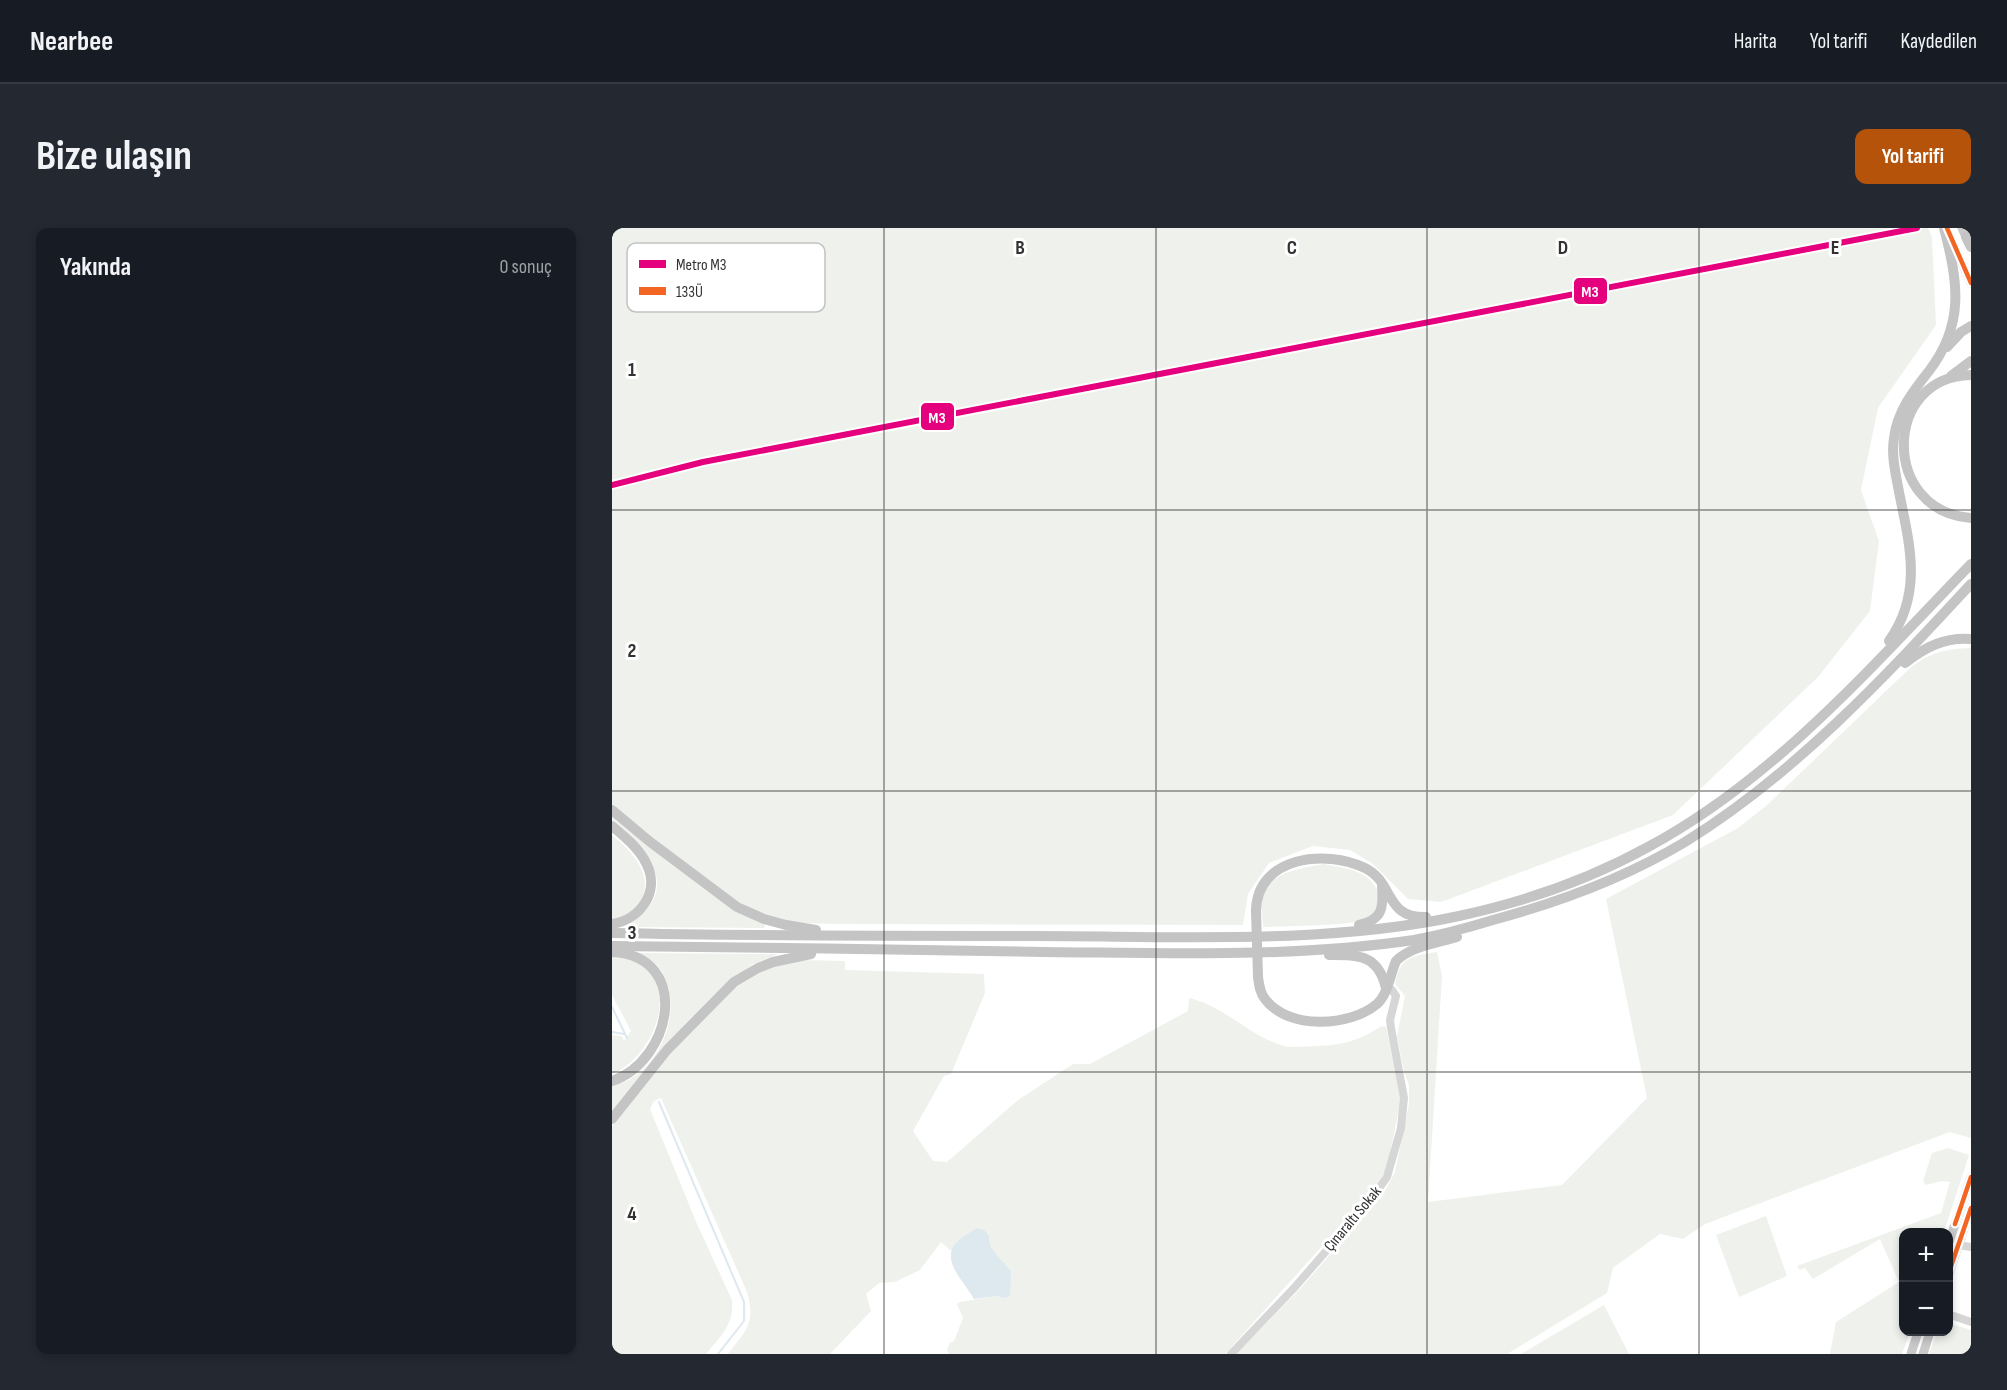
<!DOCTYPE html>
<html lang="tr">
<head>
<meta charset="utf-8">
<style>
	:root { --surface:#171b24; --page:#242831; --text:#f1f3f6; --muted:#9ea1a6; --line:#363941; --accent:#b45309 }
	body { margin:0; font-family:"Sofia Sans Condensed",sans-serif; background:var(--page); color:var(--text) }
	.controls { position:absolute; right:18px; bottom:18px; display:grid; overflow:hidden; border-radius:12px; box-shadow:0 3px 9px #0003 }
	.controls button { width:54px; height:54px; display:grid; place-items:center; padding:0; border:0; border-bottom:2px solid var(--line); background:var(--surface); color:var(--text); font:30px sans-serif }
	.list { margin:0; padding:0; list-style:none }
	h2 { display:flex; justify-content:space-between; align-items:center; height:78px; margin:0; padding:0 24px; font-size:26px }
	h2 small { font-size:20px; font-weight:400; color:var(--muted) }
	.map { position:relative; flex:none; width:1359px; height:1126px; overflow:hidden; border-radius:12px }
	header { display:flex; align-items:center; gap:36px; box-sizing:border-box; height:84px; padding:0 30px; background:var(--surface); border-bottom:2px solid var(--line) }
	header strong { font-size:28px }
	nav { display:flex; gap:33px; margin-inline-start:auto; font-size:21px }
	.intro { display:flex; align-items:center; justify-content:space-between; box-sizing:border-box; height:144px; padding:0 36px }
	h1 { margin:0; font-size:42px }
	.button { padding:15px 27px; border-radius:12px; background:var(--accent); color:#fff; font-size:21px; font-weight:700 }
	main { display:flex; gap:36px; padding:0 36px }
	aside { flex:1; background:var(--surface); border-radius:12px; box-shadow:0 3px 9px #0003 }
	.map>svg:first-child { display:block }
</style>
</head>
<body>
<header>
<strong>Nearbee</strong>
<nav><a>Harita</a><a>Yol tarifi</a><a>Kaydedilen</a></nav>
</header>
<div class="intro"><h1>Bize ulaşın</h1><a class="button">Yol tarifi</a></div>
<main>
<aside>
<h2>Yakında<small>0 sonuç</small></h2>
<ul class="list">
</ul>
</aside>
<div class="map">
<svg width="1359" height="1126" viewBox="0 0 1359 1126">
	<rect width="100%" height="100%" fill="#fff"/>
	<g fill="#eff2ec">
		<path d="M0,0h1316l4,9 4,88 -58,83 -17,82 18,51 -9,70 -52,66 -145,138 -232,87 -33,-3 -35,-35 -23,-14 -37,-4 -44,17 -21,31 -5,31 -408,-1c-21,-1 -45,0 -65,-7 -53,-19 -114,-77 -158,-112z"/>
		<path d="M1359,420v490l-21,-6 -245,92 -22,15 -23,-5 -47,34 -6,25 -100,61h-271l63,-64 57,-65 30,-36 9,-17 14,-68v-19l-5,-13 -7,-36 8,-40 -10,-12c5,-28 17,-28 42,-32l5,24 -14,226 134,-17 85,-87 -41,-199 132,-71 28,-22 145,-139c21,-15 34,-18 60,-19z"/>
		<path d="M0,587l154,108 -2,5 -138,-1c58,-37 24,-75 -14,-108z"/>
		<path d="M0,607c19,15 45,43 27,68 -3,4 -6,8 -9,10 -6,3 -12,6 -18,8z"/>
		<path d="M711,636c23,4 47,6 56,30 -1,10 -3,19 -12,25 -13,7 -85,7 -104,8 0,-9 -3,-19 -1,-28 5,-27 38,-30 61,-35z"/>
		<path d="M27,725l139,1 -25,10 -23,17 -118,132v-27c45,-9 73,-72 51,-112 -5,-10 -15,-16 -24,-21z"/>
		<path d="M0,727c9,3 24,5 31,11 37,29 6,94 -31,108v-39l10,1 2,5 7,-10 -19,-36z"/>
		<path d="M189,732l44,1v9l139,4 1,19 -34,81 -7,2 -31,55 20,30 14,1 71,-62 55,-36h17l98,-53 1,-13c35,8 62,39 95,48 10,2 23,0 33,0 26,-1 43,-6 65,-20l4,1 15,72 -14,69 -9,16 -153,170h-276l-2,-4 3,-7 4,-2 9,-23 -6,-14 3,-2 36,-6 9,2 -13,-49 -4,-7v-6l-31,6 -6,9 -10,-9 -21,28 -25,12 -16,1 -13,11 5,17 -41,43h-102c18,-24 28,-30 19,-62l-86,-194 -7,3 -4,8 47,115 35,76c2,26 -11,35 -26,54h-94v-228l61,-76 62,-63 39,-22z"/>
		<path d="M1336,920l21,7 -25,77h-40v100h6l-8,22h-72l6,-32 63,-40 -19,-43 -67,40 -8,-11 -5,2 -3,-4 144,-53 9,-31 -8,-1 -16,4 -3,-4 9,-28z"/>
		<path d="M1154,988l21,60 -48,21 -23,-62z"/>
		<path d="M992,1077l25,49h-108z"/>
		<path d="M1337,1095l22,7v24h-42l8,-22h11z"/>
	</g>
	<path fill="#dde8ef" d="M365,1000l7,2 5,6c-2,13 14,25 22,35l-1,25 -5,2 -9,-2 -22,3c-9,-17 -35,-39 -17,-57 6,-6 14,-10 20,-14z"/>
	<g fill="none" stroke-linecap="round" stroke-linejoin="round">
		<g stroke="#dde8ef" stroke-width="2">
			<path d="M0,779l15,31"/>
			<path d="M0,804l12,2"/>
			<path d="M47,874l85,200v19l-26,33"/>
		</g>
		<g stroke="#d6d6d6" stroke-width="8">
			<path d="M1346,1017l13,2"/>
			<path d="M1336,1086l23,8"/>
			<path d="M619,1126l64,-67 78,-90 14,-20 14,-49 3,-30 -13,-70 -1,-8 6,-24 -4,-6 -6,-2"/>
		</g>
		<g stroke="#c9c9c9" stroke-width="9">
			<path d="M1350,0l7,16"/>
			<path d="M1338,8l21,47"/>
			<path d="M1336,1017l23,-68"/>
			<path d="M1336,1048l23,-68"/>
			<path d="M1299,1126l7,-22"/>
			<path d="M1311,1126l7,-22"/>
		</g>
		<g stroke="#c4c4c4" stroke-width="10">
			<path d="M1354,9l5,10"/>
			<path d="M1335,119l14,-15 10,-6"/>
			<path d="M1359,147c-88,1 -91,136 0,143"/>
			<path d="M1339,148l20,-15"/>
			<path d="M1277,413c34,-48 21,-95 10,-149 -3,-17 -8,-36 -5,-54 3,-26 19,-47 35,-67 36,-47 29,-89 15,-143"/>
			<path d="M1293,435c20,-16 40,-26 66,-24"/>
			<path d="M0,582l37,31 88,66 27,12 22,6 30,5"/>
			<path d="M0,598c13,11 28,23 35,39 13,27 -7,55 -35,59"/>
			<path d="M644,683c1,-55 70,-62 109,-43 30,15 19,50 61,49"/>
			<path d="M747,697c23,-5 25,-17 23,-39"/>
			<path d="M0,705c141,3 283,3 424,3 137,0 289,9 423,-20 65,-14 131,-37 189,-69 127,-68 224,-181 323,-283"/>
			<path d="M0,718c144,1 287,4 431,6 124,1 248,6 371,-12 26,-5 53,-12 79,-20 67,-18 132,-42 192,-78 110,-68 199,-164 286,-258"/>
			<path d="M717,727c29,0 49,-1 57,33"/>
			<path d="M646,749c1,8 2,16 7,22 23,31 85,28 112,5 11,-10 13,-29 19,-43 15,-15 42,-18 61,-24"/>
			<path d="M0,853c60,-20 81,-125 0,-129"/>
			<path d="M0,891l55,-69 67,-68 24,-14 15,-6 38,-8"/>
		</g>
		<path stroke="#c4c4c4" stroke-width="10" d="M644,683l2,66"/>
		<defs>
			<g id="bus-1">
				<path d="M1335,0l24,55"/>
				<path d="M1343,996l16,-47"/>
				<path d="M1336,1047l23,-67"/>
			</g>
		</defs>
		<use href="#bus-1" stroke="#fff" stroke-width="9"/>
		<use href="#bus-1" stroke="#f26522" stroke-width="4.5"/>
		<defs>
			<path id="metro-1" d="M0,257l91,-23 1214,-234"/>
		</defs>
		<use href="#metro-1" stroke="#fff" stroke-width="10"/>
		<use href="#metro-1" stroke="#e5007d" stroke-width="6"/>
	</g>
	<path fill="none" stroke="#323232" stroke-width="1.5" stroke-opacity="0.55" d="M272,0v1126M544,0v1126M815,0v1126M1087,0v1126M0,282h1359M0,563h1359M0,844h1359"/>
	<g text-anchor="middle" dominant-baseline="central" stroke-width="6" stroke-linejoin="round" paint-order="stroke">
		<g font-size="16" fill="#323232" stroke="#fff">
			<text transform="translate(741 991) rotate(-50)">Çınaraltı Sokak</text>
		</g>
	</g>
	<rect x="15" y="15" width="198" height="69" rx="9" fill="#fff" stroke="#c2c2c2" stroke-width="1.5"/>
	<rect x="27" y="32" width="27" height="8" fill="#e5007d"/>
	<rect x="27" y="59" width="27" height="8" fill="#f26522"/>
	<g font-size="16" fill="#323232">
		<text x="64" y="42">Metro M3</text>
		<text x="64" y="69">133Ü</text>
	</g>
	<g font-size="20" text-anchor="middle" font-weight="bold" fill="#323232" stroke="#fff" stroke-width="6" stroke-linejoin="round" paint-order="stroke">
		<text x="408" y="26">B</text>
		<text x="680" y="26">C</text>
		<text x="951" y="26">D</text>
		<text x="1223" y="26">E</text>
		<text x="20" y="148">1</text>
		<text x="20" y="429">2</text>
		<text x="20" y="711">3</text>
		<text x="20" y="992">4</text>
	</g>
	<g stroke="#fff" stroke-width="2">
		<rect x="961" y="49" width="35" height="28" rx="6" fill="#e5007d"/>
		<rect x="308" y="174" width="35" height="29" rx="6" fill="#e5007d"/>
	</g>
	<g font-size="16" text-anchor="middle" font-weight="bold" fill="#fff">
		<text x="978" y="69">M3</text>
		<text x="325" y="195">M3</text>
	</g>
</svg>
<div class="controls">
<button>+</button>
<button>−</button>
</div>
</div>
</main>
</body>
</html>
